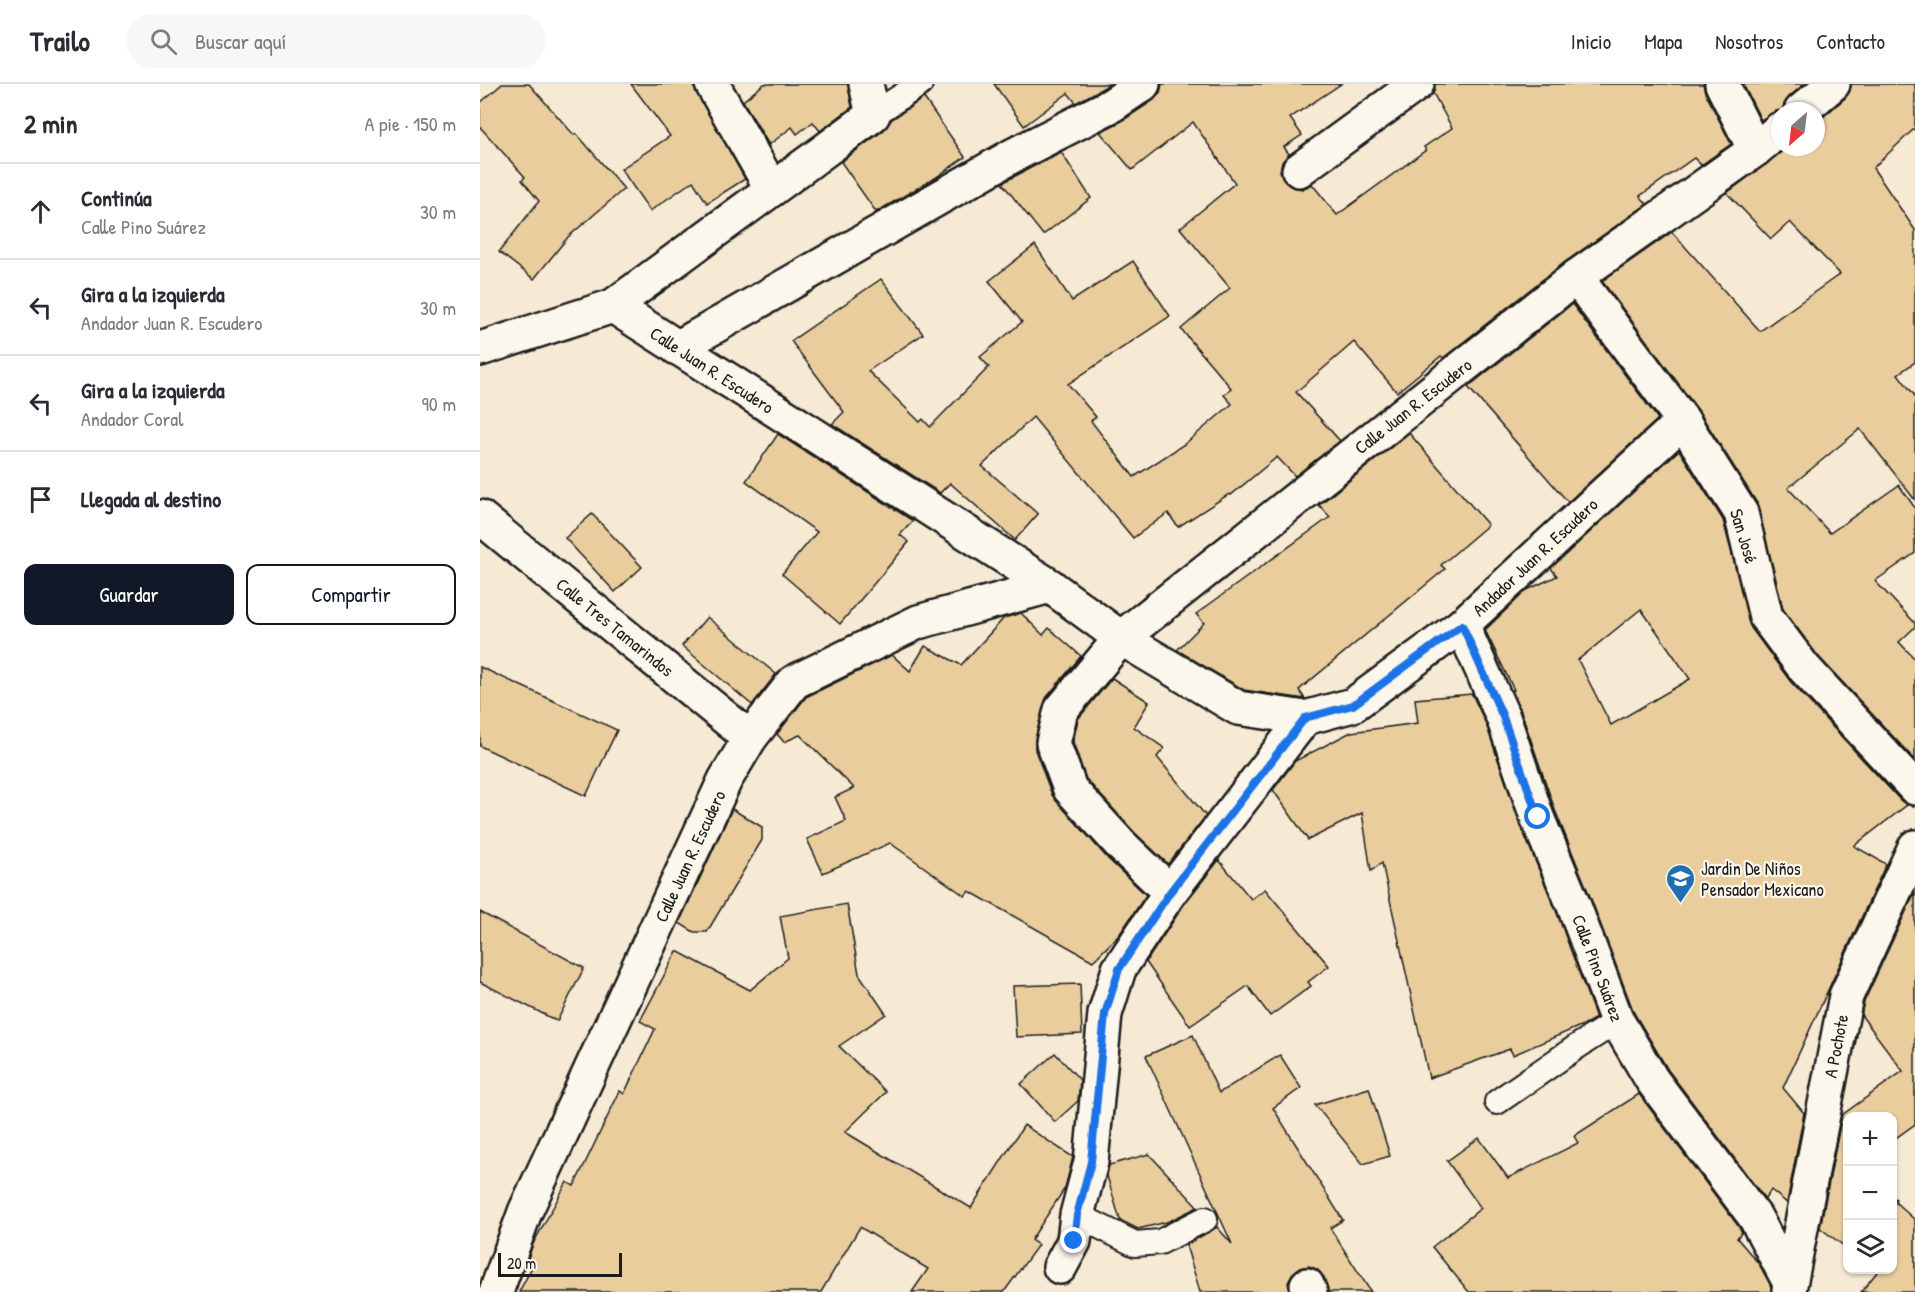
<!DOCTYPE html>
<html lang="es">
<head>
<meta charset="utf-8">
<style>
	:root { --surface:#fff; --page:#f7f7f7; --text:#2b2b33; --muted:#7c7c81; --line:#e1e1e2; --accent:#111827 }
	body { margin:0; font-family:"Patrick Hand",sans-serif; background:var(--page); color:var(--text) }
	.controls { position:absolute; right:18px; bottom:18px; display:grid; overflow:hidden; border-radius:12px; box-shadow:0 2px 4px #0004 }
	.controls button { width:54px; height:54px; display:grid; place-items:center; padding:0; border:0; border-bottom:2px solid var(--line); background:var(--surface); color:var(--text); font:30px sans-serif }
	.compass { position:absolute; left:1291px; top:18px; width:54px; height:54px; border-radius:50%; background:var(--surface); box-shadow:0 2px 4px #0004; rotate:208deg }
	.scale { position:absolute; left:18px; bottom:15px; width:124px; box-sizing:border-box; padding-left:6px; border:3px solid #1c1c1c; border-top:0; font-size:16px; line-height:21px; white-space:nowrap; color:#1c1c1c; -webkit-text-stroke:4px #fbf7ec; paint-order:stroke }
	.stop { position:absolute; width:18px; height:18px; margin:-14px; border:4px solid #1a73e8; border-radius:50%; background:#fff }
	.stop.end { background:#1a73e8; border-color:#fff; box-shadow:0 2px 6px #0008 }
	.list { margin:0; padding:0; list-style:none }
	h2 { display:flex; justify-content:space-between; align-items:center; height:78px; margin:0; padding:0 24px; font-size:26px }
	h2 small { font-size:20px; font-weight:400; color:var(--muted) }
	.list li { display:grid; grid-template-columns:39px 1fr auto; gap:18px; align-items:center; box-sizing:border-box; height:96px; padding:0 24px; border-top:2px solid var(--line) }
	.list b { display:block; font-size:22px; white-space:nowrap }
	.list p { margin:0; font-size:20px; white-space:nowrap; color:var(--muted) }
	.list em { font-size:20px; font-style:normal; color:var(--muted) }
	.actions { display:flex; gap:12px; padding:18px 24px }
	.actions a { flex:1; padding:14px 0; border:2px solid var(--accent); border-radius:12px; text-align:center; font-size:21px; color:var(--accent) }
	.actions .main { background:var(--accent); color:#fff }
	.icon { flex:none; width:33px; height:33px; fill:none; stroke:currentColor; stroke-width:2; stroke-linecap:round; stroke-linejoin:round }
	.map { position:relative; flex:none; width:1435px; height:1208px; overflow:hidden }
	header { display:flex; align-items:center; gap:36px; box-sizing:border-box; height:84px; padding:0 30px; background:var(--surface); border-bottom:2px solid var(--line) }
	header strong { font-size:28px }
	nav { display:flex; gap:33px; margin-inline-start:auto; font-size:21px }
	.search { width:420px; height:54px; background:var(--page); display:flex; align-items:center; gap:15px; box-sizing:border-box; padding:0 21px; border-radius:33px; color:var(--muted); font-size:22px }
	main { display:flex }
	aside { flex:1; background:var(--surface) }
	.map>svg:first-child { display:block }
</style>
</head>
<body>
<header>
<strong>Trailo</strong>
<div class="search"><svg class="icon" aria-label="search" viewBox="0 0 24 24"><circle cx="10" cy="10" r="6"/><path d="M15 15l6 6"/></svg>Buscar aquí</div>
<nav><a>Inicio</a><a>Mapa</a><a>Nosotros</a><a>Contacto</a></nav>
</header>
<main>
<aside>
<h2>2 min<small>A pie · 150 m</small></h2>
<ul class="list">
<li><svg class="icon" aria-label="ahead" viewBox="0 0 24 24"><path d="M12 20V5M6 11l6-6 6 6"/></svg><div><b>Continúa</b><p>Calle Pino Suárez</p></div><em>30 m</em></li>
<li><svg class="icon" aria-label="left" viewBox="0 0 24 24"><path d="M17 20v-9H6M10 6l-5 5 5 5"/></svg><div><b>Gira a la izquierda</b><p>Andador Juan R. Escudero</p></div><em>30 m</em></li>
<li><svg class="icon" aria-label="left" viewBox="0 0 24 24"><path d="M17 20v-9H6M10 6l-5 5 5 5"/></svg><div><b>Gira a la izquierda</b><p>Andador Coral</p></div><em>90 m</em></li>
<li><svg class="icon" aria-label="arrive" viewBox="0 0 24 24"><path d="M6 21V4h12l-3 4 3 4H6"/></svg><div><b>Llegada al destino</b></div></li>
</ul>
<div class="actions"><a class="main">Guardar</a><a>Compartir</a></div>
</aside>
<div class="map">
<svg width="1435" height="1208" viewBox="0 0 1435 1208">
	<rect width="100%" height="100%" fill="#f6ead4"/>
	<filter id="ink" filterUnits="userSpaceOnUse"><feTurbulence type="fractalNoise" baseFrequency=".0167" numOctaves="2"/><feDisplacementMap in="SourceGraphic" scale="12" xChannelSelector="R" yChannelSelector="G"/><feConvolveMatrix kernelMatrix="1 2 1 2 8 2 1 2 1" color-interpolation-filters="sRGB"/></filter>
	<g filter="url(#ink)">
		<g fill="#e9cd9d" stroke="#1c1c1c" stroke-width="1.5" fill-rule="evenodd">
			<path d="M22,0h27l45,51 2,-2 48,56 -56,48 -34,42 -35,-27 40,-51 -17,-21 3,-3 -45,-50v-24z"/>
			<path d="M151,0h61l53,95 -38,24 -14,-22 -43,30 -29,-42 49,-33z"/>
			<path d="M284,0h84l4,23 -32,24 -7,-9 -16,12 -5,-7 -23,18 -26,-44z"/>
			<path d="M514,0h116l-34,19 -8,-10 -44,33z"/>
			<path d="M682,0h179l-51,34 12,17 -18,12 5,7 -7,8 -2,9 4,10 8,6 10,2 10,-5 25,31 89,-65 -2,-3 28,-19 -19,-35 2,-9h268l2,8 26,52 -30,21 -7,-7 -54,38 7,8 -82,58 -122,96 -2,-2 -44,36 -43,-50 -58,50 44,49 -45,35 -18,-19 -46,38 -2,-1 -51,33 -10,-14 -35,25 -100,-121 -51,49 56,48 -23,26 -65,-57 -10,10 -108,-69 12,-12 -53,-71 90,-62 42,55 -55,37 52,51 3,-3 7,8 59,-60 -9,-10 42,-35 -33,-41 46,-36 37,56 61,-40 37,55 -102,68 28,33 -5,4 43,56 52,-34 46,-39 -8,-9 7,-7 -50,-59 49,-41 -50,-60 55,-45 -42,-61 -61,48 -32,-38 22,-11 32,-21 6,-7z"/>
			<path d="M1263,0h61l-15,13 -5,7 -1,7h-7l-15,9z"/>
			<path d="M1371,0h64v44l-42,40 42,62v132l-17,12 17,22v104l-55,-71 -72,59 42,45 69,-48 16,23v45l-40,28 40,42v4l-16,15 16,17v101l-97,-104 -35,-47 -26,-106 -59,-93 -96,-129 70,-49 88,99 80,-57 -50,-52 -19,17 -44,-46 61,-46h28v-24l29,-25 5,-7z"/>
			<path d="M444,14l41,59 -30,21 -59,34 -35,-50 43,-32 7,-10z"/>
			<path d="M581,68l30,46 -48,37 -41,-52z"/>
			<path d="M1092,220l86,115 -90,83 -100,-115z"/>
			<path d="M929,349l79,92 -47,40 4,4 -146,121 6,9 -61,-9 -67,-40 27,-27 -8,-9 134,-97 -11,-12z"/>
			<path d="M298,350l135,87 -13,14 9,7 -69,82 -58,-50 35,-42 -71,-51z"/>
			<path d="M1199,366l44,70 28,108 39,53 111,120 6,4 -53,41 32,18 -103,224 21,25 -17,90 -16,-13 -6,9 -97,-129 -34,-57 -43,-114 -36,-89 -34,-99 -9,-21h2l-29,-60 42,-40 30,-14 -6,-8zM1161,525l49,70 -79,46 -33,-65z"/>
			<path d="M112,430l50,53 -27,25 -50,-54z"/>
			<path d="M541,529l22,22 6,-7 32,28 -35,42 -11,41v11l17,45 56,64 38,36 -27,40 -26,26 -124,-70 -4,5 -75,-53 -67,30 -16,-34 39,-18 -11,-24 19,-9 -54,-53 -16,7 -7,-8 29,-37 86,-42 18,16 15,-25 36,19 43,-47z"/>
			<path d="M227,533l69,57 -24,31 -70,-59z"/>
			<path d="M0,583l137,63 -31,66 -106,-50z"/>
			<path d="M632,594l37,24 -15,25 30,21 -7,9 49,59 -38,48 -33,-31 -49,-54 -13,-37 5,-23z"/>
			<path d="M992,610l14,30 34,100 37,89 39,105 -11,6 -72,31 -3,-6 -81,29 -47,-215 -11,8 -9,-58 -54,27 -35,-50 22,-29 56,-29 67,-9 -3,-24z"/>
			<path d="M252,725l30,18v13l-55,92h-13l-15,-9z"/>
			<path d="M739,776l32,39 14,-10 64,77 -21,16 3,4 -41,30 -22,-30 -58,40 -44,-64 39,-59z"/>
			<path d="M1435,808v232l-22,16v-24h-45v133l-28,-21 22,-113 61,-44 -42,-56 3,-13z"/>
			<path d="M367,820l12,70 27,40 -47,32 47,46 -41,40 126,76 53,-83 49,32 -8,31 -34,52 7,5 -34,47h-92l16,-23 -68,-42 -39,65h-302l13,-25 -6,-3 7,-20 34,-62 7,4 46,-95 4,3 31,-65 -15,-8 37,-70 73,39 38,-32 -8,-42z"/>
			<path d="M0,828l104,56 -27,53 -77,-39z"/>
			<path d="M600,900l2,50 -66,3 -3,-51z"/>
			<path d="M713,951l26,58 61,-38 21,33 -28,20 70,112 -13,8 41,64h-43l-4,-15 -6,-7 -9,-4 -10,2 -7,6 -4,9 2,9h-90l-14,-47 31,-18 15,17 -86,-188z"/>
			<path d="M575,969l25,27 -2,21 -23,21 -34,-38z"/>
			<path d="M889,1004l21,68 -27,8 -48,-59z"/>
			<path d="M1159,1010l100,133 3,5 -5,6 22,26 12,22v6h-302l-37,-45 49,-39 -34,-47 32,-23 29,40 70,-35 -4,-7z"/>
			<path d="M669,1070l49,53 -31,15 -29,7 -18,-9 -13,-44 2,-11z"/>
			<path d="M1413,1113l3,2 -2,2 21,19v72h-54l16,-20 -3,-3h19z"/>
		</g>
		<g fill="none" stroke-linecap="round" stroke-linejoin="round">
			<defs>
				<g id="service">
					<path d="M393,31l47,-31"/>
					<path d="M1017,1018l81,-56 39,-25"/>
					<path d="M597,1131l58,29 25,-2 45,-23"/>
				</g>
				<g id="minor">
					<path d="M232,0l60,105"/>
					<path d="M1242,0l33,66"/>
					<path d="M1321,27l32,-27"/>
					<path d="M819,86l118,-86"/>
					<path d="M1096,193l107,144 58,92 25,104 38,51 111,120"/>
					<path d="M133,222l437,280 71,52 117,70 67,10 48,-13 109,-80 221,-204"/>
					<path d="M197,264l335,-192 100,-51 31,-21"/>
					<path d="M0,265l133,-43 260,-191 -7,-31"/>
					<path d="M0,433l270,221"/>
					<path d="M982,541l41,92 34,100 37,89 43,115 35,59 103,137 34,64"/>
					<path d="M690,808l-48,-46 -52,-57 -17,-46 8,-33 60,-72 455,-361 179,-127 25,-21"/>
					<path d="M580,1183l14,-26 3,-26 14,-53 14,-148 14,-45 51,-77 135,-174"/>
					<path d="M827,1201l3,7"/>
					<path d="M1309,1206l57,-294 69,-149"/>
					<path d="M16,1208l29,-80 200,-432 25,-42 44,-56 124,-60 132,-36"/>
				</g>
			</defs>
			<use href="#service" stroke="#1c1c1c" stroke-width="28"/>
			<use href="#minor" stroke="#1c1c1c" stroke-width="38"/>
			<use href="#service" stroke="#fbf7ec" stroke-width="24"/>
			<use href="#minor" stroke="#fbf7ec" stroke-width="33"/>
		</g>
	</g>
	<g fill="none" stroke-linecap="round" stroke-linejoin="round" filter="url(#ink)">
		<path stroke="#1a73e8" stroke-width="8" d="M594,1157l3,-26 14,-53 14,-148 14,-45 51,-77 135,-174 48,-13 109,-80 41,92 35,100"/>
	</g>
	<defs>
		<symbol id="school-pin" viewBox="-11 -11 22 30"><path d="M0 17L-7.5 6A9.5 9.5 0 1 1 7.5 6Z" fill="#1f6fb2" stroke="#fbf7ec"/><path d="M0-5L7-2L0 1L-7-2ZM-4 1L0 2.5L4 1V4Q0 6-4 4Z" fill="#fff"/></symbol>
	</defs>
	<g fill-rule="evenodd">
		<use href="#school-pin" x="1184" y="778" width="33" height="45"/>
	</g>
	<g text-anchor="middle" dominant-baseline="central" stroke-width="4.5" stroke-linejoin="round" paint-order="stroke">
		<g font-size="18" fill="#1c1c1c" stroke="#fbf7ec">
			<text transform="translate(232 286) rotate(33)">Calle Juan R. Escudero</text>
			<text transform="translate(933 322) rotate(-38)">Calle Juan R. Escudero</text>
			<text transform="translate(1264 452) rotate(73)">San José</text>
			<text transform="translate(1055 473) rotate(-43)">Andador Juan R. Escudero</text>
			<text transform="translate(135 543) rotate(39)">Calle Tres Tamarindos</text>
			<text transform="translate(210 772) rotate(-65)">Calle Juan R. Escudero</text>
			<text transform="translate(1118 884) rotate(69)">Calle Pino Suárez</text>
			<text transform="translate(1356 962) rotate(-79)">A Pochote</text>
		</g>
		<g font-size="18" fill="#1c1c1c" stroke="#fbf7ec" text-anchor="start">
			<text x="1221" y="784">Jardin De Niños<tspan x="1221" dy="21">Pensador Mexicano</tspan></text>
		</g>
	</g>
</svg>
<div class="controls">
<button>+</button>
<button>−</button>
<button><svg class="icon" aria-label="layers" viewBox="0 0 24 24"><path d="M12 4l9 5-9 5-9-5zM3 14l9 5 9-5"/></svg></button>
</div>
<svg class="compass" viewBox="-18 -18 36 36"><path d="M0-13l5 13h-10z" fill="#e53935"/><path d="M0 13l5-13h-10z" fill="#7c7c81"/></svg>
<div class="scale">20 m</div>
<div class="stop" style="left:1058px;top:733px"></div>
<div class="stop end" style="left:594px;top:1157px"></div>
</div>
</main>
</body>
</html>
